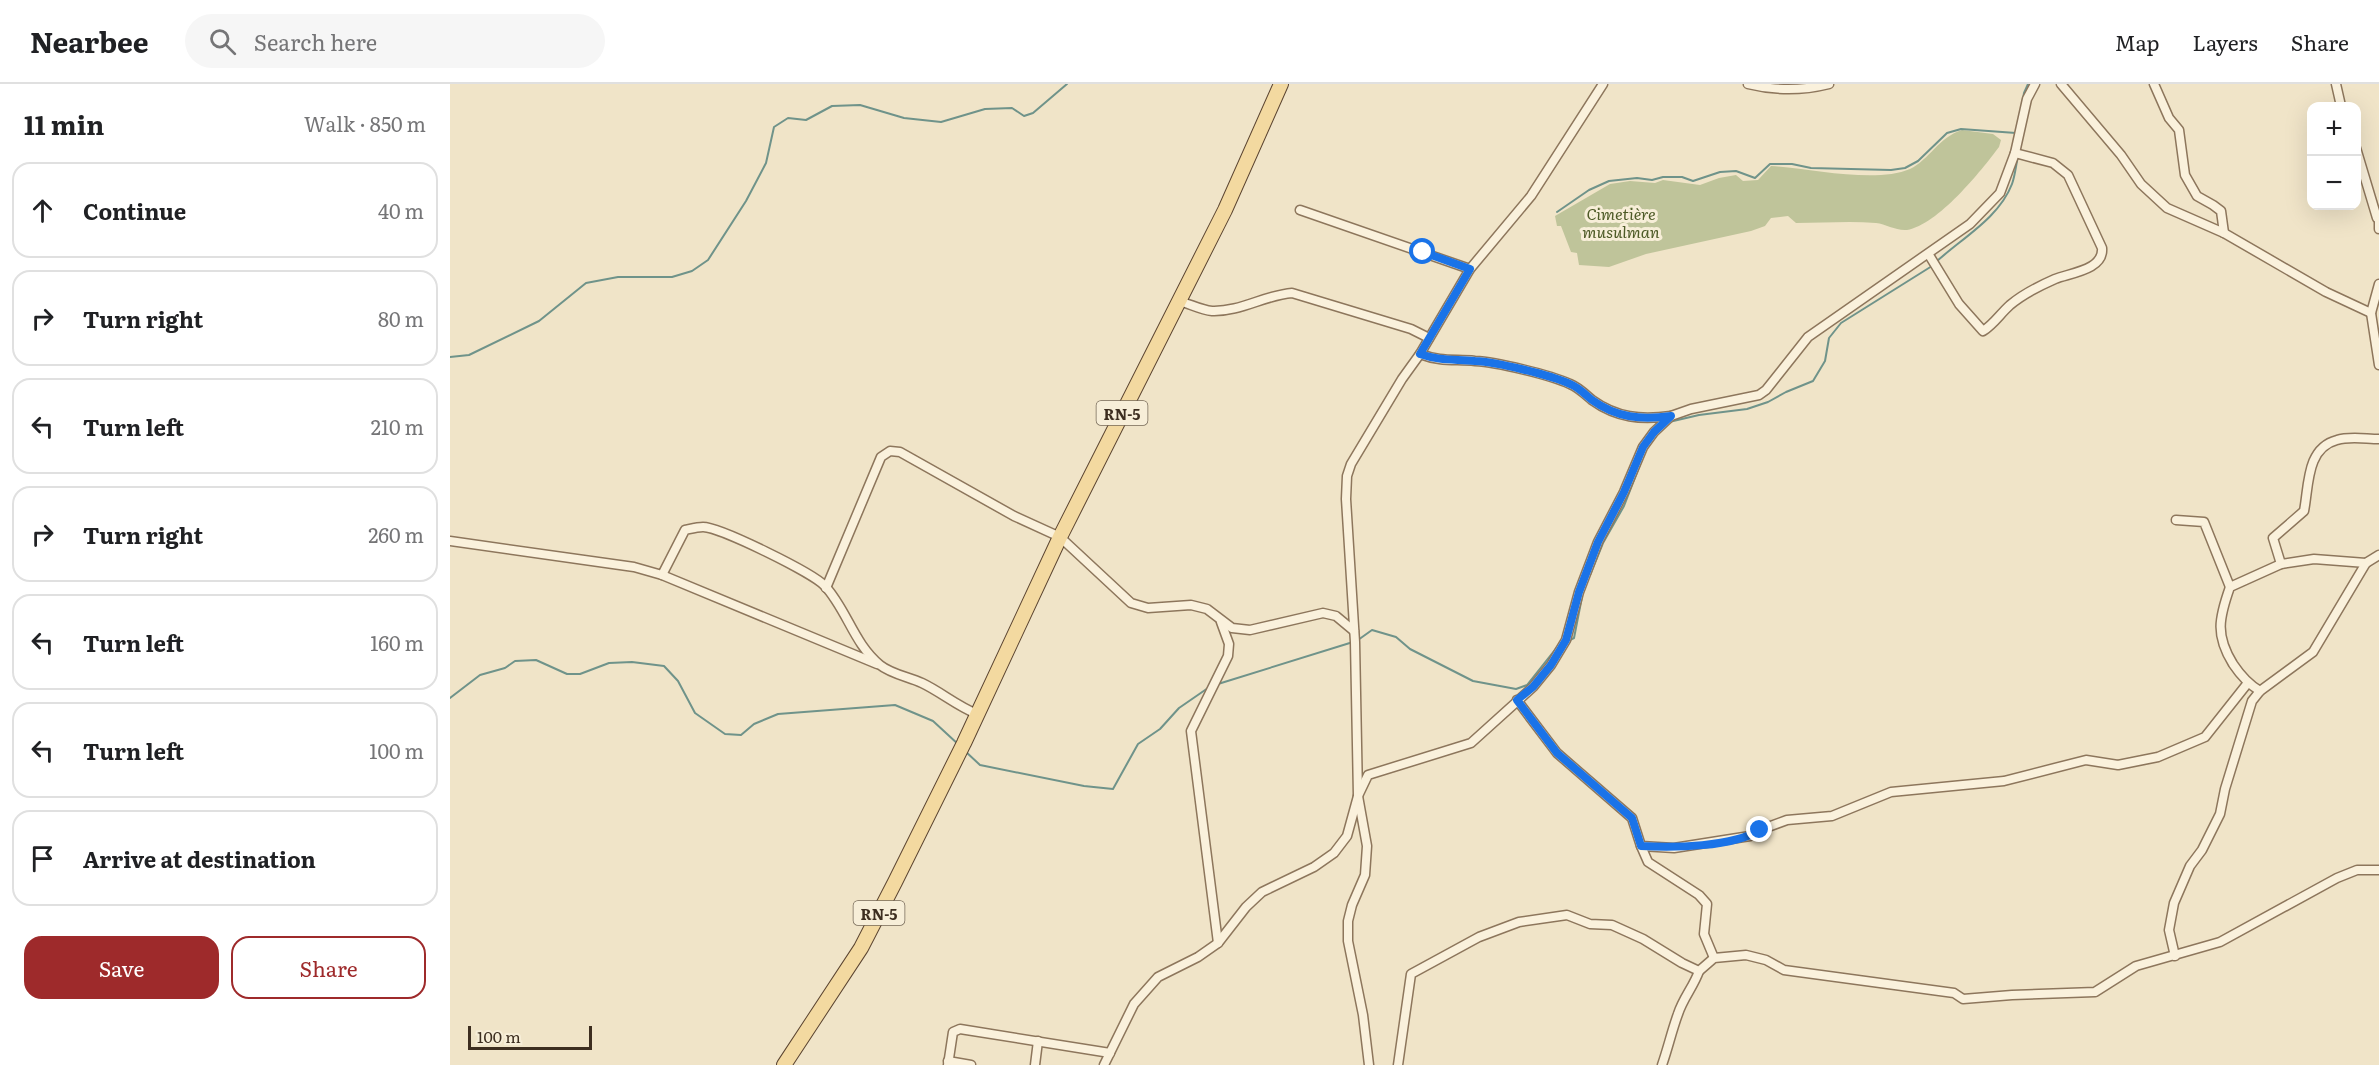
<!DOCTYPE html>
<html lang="en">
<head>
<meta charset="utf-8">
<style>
	:root { --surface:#fff; --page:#f6f6f6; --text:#202124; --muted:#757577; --line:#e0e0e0; --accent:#9e2a2b }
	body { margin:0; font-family:Literata,serif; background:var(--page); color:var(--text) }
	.controls { position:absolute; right:18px; top:18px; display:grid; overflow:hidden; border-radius:12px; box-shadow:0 6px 24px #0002 }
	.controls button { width:54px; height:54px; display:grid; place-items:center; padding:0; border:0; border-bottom:2px solid var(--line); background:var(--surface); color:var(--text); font:30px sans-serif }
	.scale { position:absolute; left:18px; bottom:15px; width:124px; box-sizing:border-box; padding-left:6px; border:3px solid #3d2e20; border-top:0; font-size:16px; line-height:21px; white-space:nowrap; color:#3d2e20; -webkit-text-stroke:4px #f7eed8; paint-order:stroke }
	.stop { position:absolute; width:18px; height:18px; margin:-14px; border:4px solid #1a73e8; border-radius:50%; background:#fff }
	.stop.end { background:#1a73e8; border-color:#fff; box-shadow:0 2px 6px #0008 }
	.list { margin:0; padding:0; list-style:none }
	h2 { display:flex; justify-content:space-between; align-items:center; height:78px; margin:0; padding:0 24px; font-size:26px }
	h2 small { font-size:20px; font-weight:400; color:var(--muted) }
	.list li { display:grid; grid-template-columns:39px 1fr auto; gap:18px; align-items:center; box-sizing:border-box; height:96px; margin:0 12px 12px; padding:0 12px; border:2px solid var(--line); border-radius:18px }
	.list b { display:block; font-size:22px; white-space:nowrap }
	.list em { font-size:20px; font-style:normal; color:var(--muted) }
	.actions { display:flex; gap:12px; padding:18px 24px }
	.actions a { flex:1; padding:14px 0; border:2px solid var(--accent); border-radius:18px; text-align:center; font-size:21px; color:var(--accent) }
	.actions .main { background:var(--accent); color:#fff }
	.icon { flex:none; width:33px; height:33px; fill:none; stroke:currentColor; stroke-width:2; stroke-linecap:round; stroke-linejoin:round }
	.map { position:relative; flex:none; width:1929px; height:981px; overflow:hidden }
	header { display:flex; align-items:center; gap:36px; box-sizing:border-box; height:84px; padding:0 30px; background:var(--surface); border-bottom:2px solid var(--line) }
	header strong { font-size:28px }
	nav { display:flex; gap:33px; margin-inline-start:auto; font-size:21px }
	.search { width:420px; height:54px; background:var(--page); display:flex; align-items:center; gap:15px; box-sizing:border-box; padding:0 21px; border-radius:33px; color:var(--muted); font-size:22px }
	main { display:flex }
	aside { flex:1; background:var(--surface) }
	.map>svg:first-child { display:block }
</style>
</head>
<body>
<header>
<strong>Nearbee</strong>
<div class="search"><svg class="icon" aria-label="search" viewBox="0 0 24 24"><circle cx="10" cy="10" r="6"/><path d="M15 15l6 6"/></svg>Search here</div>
<nav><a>Map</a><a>Layers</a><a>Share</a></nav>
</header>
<main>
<aside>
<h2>11 min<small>Walk · 850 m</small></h2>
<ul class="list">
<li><svg class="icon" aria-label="ahead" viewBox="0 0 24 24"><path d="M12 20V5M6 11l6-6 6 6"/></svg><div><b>Continue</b></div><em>40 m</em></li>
<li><svg class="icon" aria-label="right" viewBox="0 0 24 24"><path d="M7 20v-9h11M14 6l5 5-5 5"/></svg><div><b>Turn right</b></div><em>80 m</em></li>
<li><svg class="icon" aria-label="left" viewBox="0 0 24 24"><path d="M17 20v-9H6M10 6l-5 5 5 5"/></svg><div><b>Turn left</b></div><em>210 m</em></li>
<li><svg class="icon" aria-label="right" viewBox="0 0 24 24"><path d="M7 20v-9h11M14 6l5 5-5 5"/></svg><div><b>Turn right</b></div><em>260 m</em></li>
<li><svg class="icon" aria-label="left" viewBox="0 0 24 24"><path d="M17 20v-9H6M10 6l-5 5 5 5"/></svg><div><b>Turn left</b></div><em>160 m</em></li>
<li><svg class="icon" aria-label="left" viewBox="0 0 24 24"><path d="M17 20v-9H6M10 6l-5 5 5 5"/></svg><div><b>Turn left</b></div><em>100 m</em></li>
<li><svg class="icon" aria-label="arrive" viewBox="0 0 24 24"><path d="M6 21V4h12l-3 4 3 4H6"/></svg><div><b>Arrive at destination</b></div></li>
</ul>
<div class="actions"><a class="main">Save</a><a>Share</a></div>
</aside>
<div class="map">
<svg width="1929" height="981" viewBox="0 0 1929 981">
	<rect width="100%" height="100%" fill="#f0e4c8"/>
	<path fill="#bfc49a" d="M1512,46l31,4 8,6 -2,7c-18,24 -61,78 -92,83 -11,1 -21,-6 -31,-7 -26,-2 -54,0 -80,0l-8,-7 -17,2 -6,8 -14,5 -105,23 -37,13 -30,-2 -2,-12 -6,-1 -10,-26h-4l-2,-10 55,-32 20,-3 25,2 8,-3 37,5 19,-7 17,-3 7,6 15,-1 13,-14c38,2 104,18 139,3 19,-9 29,-32 52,-39z"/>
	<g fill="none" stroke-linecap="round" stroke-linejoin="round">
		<g stroke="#6f938a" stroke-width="2">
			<path d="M1572,21l2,-12 4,-9"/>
			<path d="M1107,128l32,-22 20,-9 28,-3 15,2 11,-3h19l11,4 27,-9 16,-1 19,7 15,-14h22l19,4 80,2 14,-2 13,-7 29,-28 14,-4 55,4"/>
			<path d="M1486,178c26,-24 63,-44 76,-78 3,-8 4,-19 6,-28"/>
			<path d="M0,273l19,-2 70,-34 47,-38 32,-6h54l20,-6 16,-11 38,-59 20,-38 8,-36 14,-9 18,2 26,-14 28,-1 44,13 37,4 44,-13 27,-1 12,8 9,-3 34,-29"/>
			<path d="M1219,338l30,-7 48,-6 21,-7 18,-10 27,-11 12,-20 4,-23 12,-15 91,-57"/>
			<path d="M1140,491l13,-32 21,-37 19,-49"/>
			<path d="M908,556l14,-10 24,7 14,12 63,32 43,8 11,-4 31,-39"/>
			<path d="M1118,557l6,-3 8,-41"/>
			<path d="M768,600l135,-42"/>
			<path d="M0,614l30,-23 25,-7 10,-7 21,-1 31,14h13l29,-11 23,-1 32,4 14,15 17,32 30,21 16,1 13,-11 24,-10 117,-9 38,16 26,24"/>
			<path d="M515,667l15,14 104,21 29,3 25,-45 22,-15 19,-21 29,-20"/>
		</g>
		<defs>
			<g id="minor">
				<path d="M1298,0c28,7 53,7 81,0"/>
				<path d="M1611,0l60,71 20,29 26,24 57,25 102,59 45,21"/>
				<path d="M1704,0l15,34 10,12 6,45 12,21 16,9 8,6 3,22"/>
				<path d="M1886,0l5,22"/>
				<path d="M1906,64l21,70"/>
				<path d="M850,126l170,59"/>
				<path d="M1929,132v13"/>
				<path d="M1479,171l30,49 24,27c11,-7 17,-17 27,-26 13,-11 29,-19 45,-26 15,-6 49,-9 47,-31l-34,-73 -15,-12 -38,-10"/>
				<path d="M1929,200l-8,29 8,52"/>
				<path d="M729,217c11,3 22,9 33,10 28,1 53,-16 80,-18l119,36 18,9"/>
				<path d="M1221,332l20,-7 68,-14 7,-5 42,-53 162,-113 30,-31 15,-40 12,-54 8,-15"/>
				<path d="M1726,436l28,2 26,65"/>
				<path d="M0,457l184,26 28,8 23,-45c5,-1 12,-3 18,-3 17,0 110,46 122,59 22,24 29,58 55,79 11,9 29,12 42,18 19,9 35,23 55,31"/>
				<path d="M1831,480l-8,-26 31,-27c5,-25 2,-63 33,-71 12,-4 29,-1 42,-1"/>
				<path d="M212,491l215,89"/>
				<path d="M376,504l55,-131 9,-6 10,1 114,64 46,21 71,66 17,5 43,-3 16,4 25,19 18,2 73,-17 13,3 18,15"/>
				<path d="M1810,607c-12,-7 -19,-15 -27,-27 -18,-29 -14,-46 -3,-77l51,-23 33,-5 52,4"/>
				<path d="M1067,616l40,53 75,65 9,28 33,2 76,-12 10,-6 27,-10 45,-4 59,-24 113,-11 82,-21 32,5 40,-8 47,-20 42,-53"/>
				<path d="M1191,762l7,16 51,33 8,9 -3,30 10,24"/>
				<path d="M768,859l-27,-212 37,-75 1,-12 -8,-22"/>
				<path d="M1725,872l-6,-26 5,-27 16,-37 12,-16 18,-36 5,-25 27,-88 8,-10 53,-39 53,-89 13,-8"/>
				<path d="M498,977l23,4"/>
				<path d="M498,981l5,-33 7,-3 150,24"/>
				<path d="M585,981l3,-24"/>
				<path d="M654,981l30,-61 24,-27 40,-20 20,-14 28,-36 16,-15 52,-25 20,-14 13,-17 11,-40 10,-21 103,-32 62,-56 18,-22 15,-25 13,-48 19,-50 26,-50 19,-45 11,-15 17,-16c-30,4 -54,2 -79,-16 -7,-6 -14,-13 -22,-16 -20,-9 -73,-22 -95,-23 -21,-2 -34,1 -55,-7"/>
				<path d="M919,981l-6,-50 -15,-74v-20l4,-16 13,-30 2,-29 -9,-50 -3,-154 -9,-143 1,-23 4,-12 51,-85 18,-25 50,-85 61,-73 72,-112"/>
				<path d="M948,981l13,-91 68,-37 40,-15 48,-7 23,9 22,1 31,14 39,24 17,8 15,-13 32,-3 20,5 18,10 170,23 9,6 49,-4 83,-3 41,-26 84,-24 117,-64 20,-8h22"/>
				<path d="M1212,981c6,-17 10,-35 16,-51 5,-16 16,-28 21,-43"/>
			</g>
			<path id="primary" d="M334,981l77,-117 34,-66 69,-139 96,-206 165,-327 56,-126"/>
		</defs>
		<use href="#minor" stroke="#8d765c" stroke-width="11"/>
		<use href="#primary" stroke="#5b4430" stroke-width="16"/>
		<use href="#minor" stroke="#faf1dc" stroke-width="8"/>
		<use href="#primary" stroke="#f3d9a0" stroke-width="14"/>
	</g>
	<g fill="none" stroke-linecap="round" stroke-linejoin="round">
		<path stroke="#1a73e8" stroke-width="8" d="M973,168l47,17 -50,85c20,7 34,5 55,7 22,1 75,14 95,23 8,3 15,10 22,16 25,18 49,20 79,16l-17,16 -11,15 -19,45 -26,50 -19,50 -13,48 -15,25 -18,22 -16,13 40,53 75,65 9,28c32,2 92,1 119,-16"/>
	</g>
	<g text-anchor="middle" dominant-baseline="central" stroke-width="6" stroke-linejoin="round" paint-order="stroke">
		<g fill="#f7eed8" stroke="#756857" stroke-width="1.5">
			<rect x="646.5" y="317" width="51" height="24" rx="4.5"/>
			<rect x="403.5" y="817" width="51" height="24" rx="4.5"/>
		</g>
		<g font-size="15" font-weight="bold" fill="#3d2e20">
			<text x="672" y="329">RN-5</text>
			<text x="429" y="829">RN-5</text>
		</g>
		<g font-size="16" font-style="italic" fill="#4d5a26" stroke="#f7eed8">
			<text x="1171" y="129">Cimetière<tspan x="1171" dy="18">musulman</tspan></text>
		</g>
	</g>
</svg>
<div class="controls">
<button>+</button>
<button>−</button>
</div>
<div class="scale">100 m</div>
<div class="stop" style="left:973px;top:168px"></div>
<div class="stop end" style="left:1310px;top:746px"></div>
</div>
</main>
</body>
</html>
